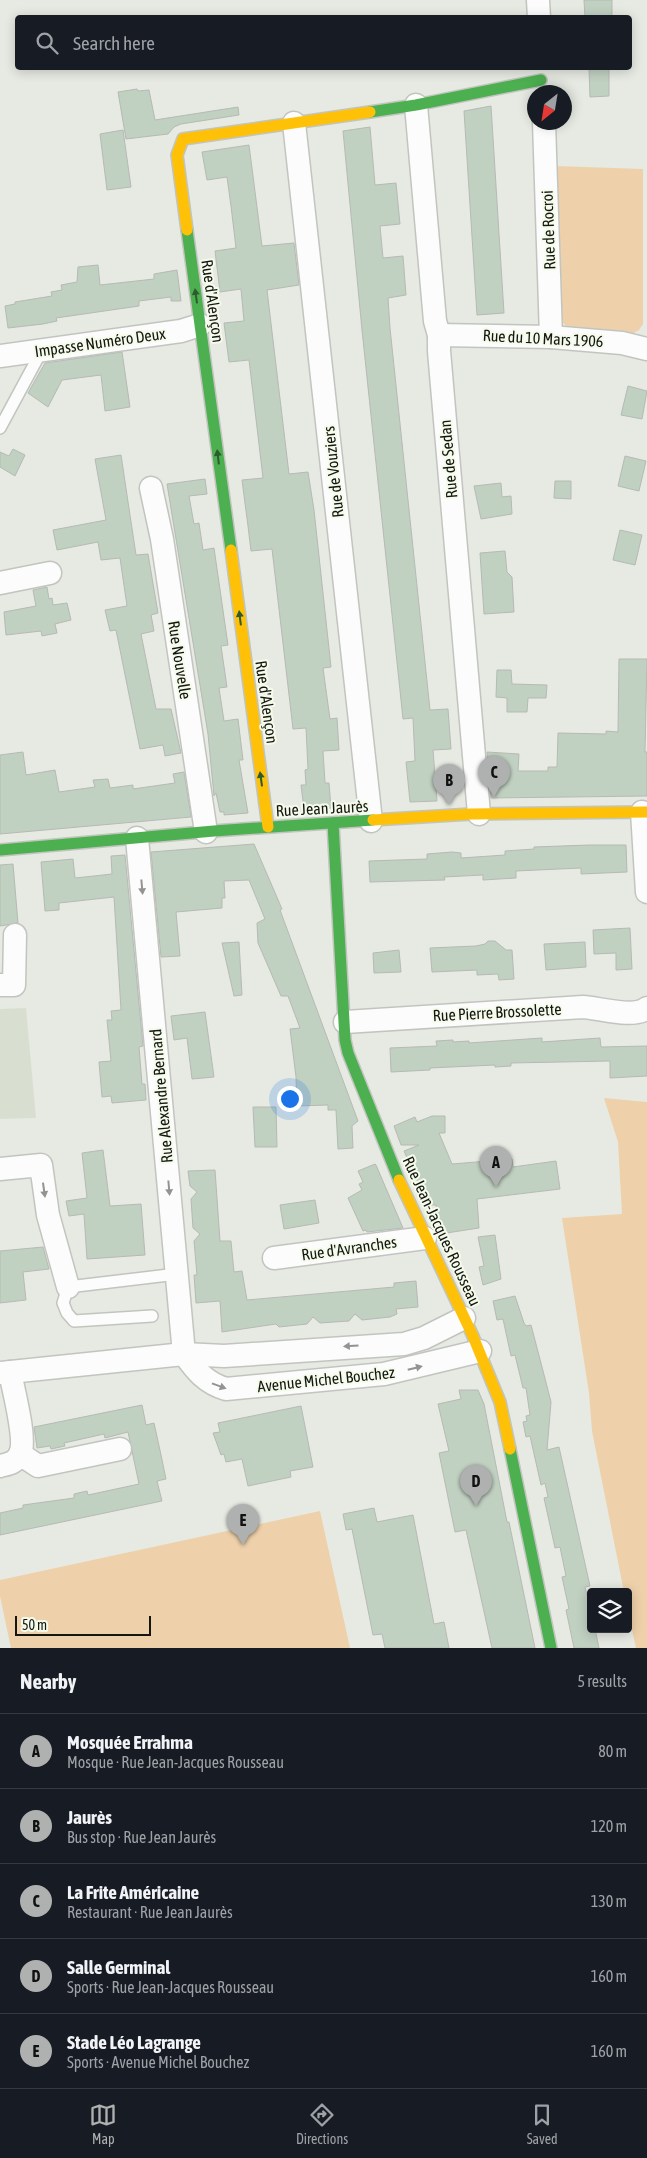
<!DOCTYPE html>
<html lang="en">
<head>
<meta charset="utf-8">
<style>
	:root { --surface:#171b24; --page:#242831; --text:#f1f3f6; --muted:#9ea1a6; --line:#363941; --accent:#afb1b0 }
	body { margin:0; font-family:"Asap Condensed",sans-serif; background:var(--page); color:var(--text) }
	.controls { position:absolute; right:15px; bottom:15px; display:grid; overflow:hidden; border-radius:5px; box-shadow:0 2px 12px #0003 }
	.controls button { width:45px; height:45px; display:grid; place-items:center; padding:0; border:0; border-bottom:1px solid var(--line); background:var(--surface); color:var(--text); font:25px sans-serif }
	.compass { position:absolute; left:527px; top:85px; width:45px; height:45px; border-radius:50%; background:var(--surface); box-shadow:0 2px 12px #0003; rotate:210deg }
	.scale { position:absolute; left:15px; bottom:12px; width:136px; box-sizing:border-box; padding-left:5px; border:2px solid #141611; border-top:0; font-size:14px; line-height:18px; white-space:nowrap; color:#141611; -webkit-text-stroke:4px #f5fbeb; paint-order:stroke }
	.you { position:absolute; left:289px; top:1098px; width:18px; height:18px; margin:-12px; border:4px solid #fff; border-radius:50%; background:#1a73e8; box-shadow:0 0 0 8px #1a73e833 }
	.badge { display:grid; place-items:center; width:32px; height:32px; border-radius:50%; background:var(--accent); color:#111; font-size:16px; font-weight:700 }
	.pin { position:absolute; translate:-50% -41px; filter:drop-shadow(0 1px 2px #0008) }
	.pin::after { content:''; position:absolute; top:26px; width:18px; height:15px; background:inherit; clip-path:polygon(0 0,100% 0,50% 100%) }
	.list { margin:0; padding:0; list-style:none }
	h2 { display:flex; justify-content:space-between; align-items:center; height:65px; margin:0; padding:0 20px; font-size:21px }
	h2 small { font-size:16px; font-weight:400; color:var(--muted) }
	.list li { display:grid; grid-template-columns:32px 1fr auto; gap:15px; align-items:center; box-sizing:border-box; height:75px; padding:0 20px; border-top:1px solid var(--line) }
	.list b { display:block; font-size:19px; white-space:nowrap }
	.list p { margin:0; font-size:16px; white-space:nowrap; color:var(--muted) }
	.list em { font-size:16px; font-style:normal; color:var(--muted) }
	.icon { flex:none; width:28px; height:28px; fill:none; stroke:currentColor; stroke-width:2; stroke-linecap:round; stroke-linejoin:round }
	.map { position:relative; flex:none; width:647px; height:1648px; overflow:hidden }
	.search { position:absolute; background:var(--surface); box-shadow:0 2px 12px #0003; left:15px; right:15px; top:15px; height:55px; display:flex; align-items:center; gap:12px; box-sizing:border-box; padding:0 18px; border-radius:5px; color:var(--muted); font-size:19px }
	.sheet { height:440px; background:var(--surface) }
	nav { display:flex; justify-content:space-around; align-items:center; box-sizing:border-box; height:70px; border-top:1px solid var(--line); background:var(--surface); font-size:14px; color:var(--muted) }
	nav a { display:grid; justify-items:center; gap:2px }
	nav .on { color:var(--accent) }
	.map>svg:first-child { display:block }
</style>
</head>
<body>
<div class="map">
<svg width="647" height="1648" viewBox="0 0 647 1648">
	<rect width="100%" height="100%" fill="#e6eae2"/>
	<path fill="#d9dfd0" d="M26,1008l10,110 -36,1v-110z"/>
	<g fill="#eed1aa">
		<path d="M555,166l88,3v155l-4,6 -7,4 -65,-7 -9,-10z"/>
		<path d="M604,1098l43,4v546h-11l-8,-36v-20h-4l-32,-161 -3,-38 -27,-175 60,-4 -4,-72z"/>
		<path d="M320,1511l30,137h-339l-11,-52v-16z"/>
	</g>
	<g fill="#c0d0c1" stroke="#b6bab4">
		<path d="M584,0h28v18h-27z"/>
		<path d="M589,68h20v28l-19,1z"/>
		<path d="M137,89l1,2 11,-1 6,30 83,-13 1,8 -58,9 -7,3 -6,7 -42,5 -8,-47z"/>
		<path d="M491,106l13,207 -27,2 -13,-204z"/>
		<path d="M370,127l5,58 21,-2 4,41 -20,2 3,32 20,-2 3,39 -18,3 2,30 40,382 18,-1 3,40 -18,1 4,51 -27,1 -4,-40 9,-1 -2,-43 -10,1 -41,-389 -19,-199z"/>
		<path d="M123,130l8,57 -24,3 -7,-56z"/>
		<path d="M249,145l13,101 32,-3 5,42 -32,5 22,184 19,-2 6,38 17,157 -8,1 7,51 7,-1 2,32 -16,1 2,32h4l2,25 -27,1 -3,-24h5l-1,-15 3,-1 -2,-41 -13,1 -21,-180 -21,2 -3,-25 -6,-46 21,-2 -14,-118 -20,2 -5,-39 20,-2 -3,-32 -21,3 -5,-41 21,-3 -5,-42 -4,-29 -20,3 -5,-28z"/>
		<path d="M98,265l2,20 54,-6v-5l23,-4 4,31h-10v-4l-32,4v5l-83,12 1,3 -14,3 -35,4 -3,-22 10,-2v-2l37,-6 -1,-4 11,-2 -1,-5 16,-3 1,-15z"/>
		<path d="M122,352l8,55 -25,4 -4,-36 -39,5 -14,27 -20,-14 17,-30z"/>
		<path d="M628,386l19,5 -5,28 -21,-4z"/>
		<path d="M13,449l12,6 -10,21 -15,-9v-15l9,4z"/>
		<path d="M121,455l15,100 12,-1 10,59 -7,2 3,16 -13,3 15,75h15l10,44 -16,3 -2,-11 -23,4 -24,-119 -6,1 -5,-21 22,-4 -7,-48 -19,2 -3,-18 -41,8 -4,-20 53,-10 -11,-61z"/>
		<path d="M625,456l21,5 -7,30 -21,-5z"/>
		<path d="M205,479l2,15 -18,2 5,28 5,-1 4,27 11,-2 14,97 -7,1 6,41 -8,1 5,33 14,-2 5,41h-4l9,53 -24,2v-3h-4l-4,-19 -2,3 -6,-62 -41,-250z"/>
		<path d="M555,481h16v18l-17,-1z"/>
		<path d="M501,483l1,14 9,-1 1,18 -31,5 -7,-33z"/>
		<path d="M620,530l22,5 -7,30 -22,-5z"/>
		<path d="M505,551l2,21 5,5 2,35 -30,2 -4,-61z"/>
		<path d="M47,587l2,12 3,-1 1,7 14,-2 4,17 -16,4 2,9 -15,3 -1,-5 -35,4 -2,-23 32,-6 -3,-16z"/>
		<path d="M619,659h28l-2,93h2v44l-156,2 -4,-46 32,2 -1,17h30v-4h9l1,-34 48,1v-3l12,1z"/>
		<path d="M497,670h14l1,14 35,1 -1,13h-18l-1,14h-20v-14l-11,-1z"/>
		<path d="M23,752l3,23 29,-5 4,22 36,-5 -2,-7 15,-1 2,9 23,-3v4l42,-6 -2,-9 11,-2 7,45 -191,17v-79z"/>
		<path d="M254,844l28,65 -2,1 78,211 -6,5 1,22 -15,1 -2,-39h-8v-5l-31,1 -1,-29 -6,-48 10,-1 -12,-32h-7l-23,-53 -1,-20 8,-4 -16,-39 -25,1 1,17h-3v10l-46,4 4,44 -19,1 -10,-105z"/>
		<path d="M589,845h37l1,27 -46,2v-6l-65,3v7l-33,2v-5l-39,2 1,3 -75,2 -1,-21 58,-2v-5l25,-2 9,1v5l44,-3v-4l29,-2v-2z"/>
		<path d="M125,855l18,191 -4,1 3,37h3l1,16 -34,3 -1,-7 -9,1 -3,-35 12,-1 -4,-41h5l-1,-9 10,-1 -7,-113 -55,6v7l-14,1 -4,-49 32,-3 2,19 19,-2 18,-2 -1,-18z"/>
		<path d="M13,864l5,59 -18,3v-61z"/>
		<path d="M630,928l2,41 -16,1v-17l-22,1 -1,-24z"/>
		<path d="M488,941h7l11,9h6l2,29 -15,1 -1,-6 -21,1v-5l-45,2 -2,-24 46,-2 9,-2z"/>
		<path d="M239,942l3,53 -8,1 -12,-53z"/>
		<path d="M585,942l1,25 -40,3 -2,-26z"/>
		<path d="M399,950l2,22 -27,1 -1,-20z"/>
		<path d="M205,1012l9,65 -22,2 -5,-41 -13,2 -3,-24z"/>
		<path d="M542,1038v4l58,-4 1,9 46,-1v30l-37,2v-17l-99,2v3l-16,1v-2l-65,3v2l-39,2 -1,-24 47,-2 -1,-5 17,-1v2l16,-1v2z"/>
		<path d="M253,1107h23l1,40h-22z"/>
		<path d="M432,1116h13v17h-6l13,31 60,-5 1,8 43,-6 4,28 -83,10 2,29 -39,6 -4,-29h-8l-24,-54 15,-6h-18l-7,-19 21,-9 2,5z"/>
		<path d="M103,1150l7,56 31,-2 4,51 -58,4 -3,-45 -15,2 -3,-15 21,-3 -5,-45z"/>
		<path d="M375,1164l1,1 27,63 -36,4 -1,-2 -3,1 -15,-33 14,-8 -3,-6 4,-2 -5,-11z"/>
		<path d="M215,1170l5,71h11l3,31 8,-1 5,29 147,-13v-4l22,-2 2,26 -22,2 1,5 -7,3 -28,3 -7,-6 -6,7 -29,2 -7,-6 -6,7 -28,3 -3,-3 -54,8 -2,-31 -24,2 -2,-28h3l-3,-34 6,-7 -7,-6 -2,-29 6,-7 -7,-6 -2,-15z"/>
		<path d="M315,1200l4,23 -35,6 -4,-24z"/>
		<path d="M495,1235l6,44 -18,6 -4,-18 5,-1 -6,-29z"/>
		<path d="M43,1247l6,22 -26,3 3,28 -26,3v-52z"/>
		<path d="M515,1296l9,27 2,3 5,-1 11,42 9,35 -4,48 12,-3 31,139 -5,1 6,25v17h4l4,19h-25l-8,-38 3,-1 -7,-32 4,-1 -6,-29 -5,1 -11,-50 4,-1 -3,-14 -4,2 -11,-49 -4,1 -3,-15 4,-1 -1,-5 4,-1 -4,-27h-3l-8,-33 -4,1 -8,-37 -6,1 -4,-19z"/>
		<path d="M459,1390h19l6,14 23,118h2l26,126h-43l-26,-118 -11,2 -16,-79 10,-2 -11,-47 23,-5z"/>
		<path d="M142,1405l4,20 8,-2 7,32 5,24 -9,2 5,20 -162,34v-22l23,-5v-3l51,-7v-4l13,-3 1,4 51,-11 -11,-52 -23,6 -1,-4 -40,9 1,3 -14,3 -1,-3 -13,2 -3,-21z"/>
		<path d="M301,1406l12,61 -23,4 1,6 -43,9 -6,-27 -16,3 -2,-8 -3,1 -8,-22 7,-1 -2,-9z"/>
		<path d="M374,1508l3,14 36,-7 21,109 10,-2 5,26h-64l-3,-14 -9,1 -21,-106 -6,1 -3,-16z"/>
	</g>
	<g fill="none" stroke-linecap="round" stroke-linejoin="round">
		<defs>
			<g id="lane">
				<path d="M0,428l42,-78"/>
				<path d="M152,1316l-78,5 -7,-8 -4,-10 5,-16 109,-13"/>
			</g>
			<g id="street">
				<path d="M538,0l1,18"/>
				<path d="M416,105l19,216 4,14v16l40,463"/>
				<path d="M544,122l7,215"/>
				<path d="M294,123l77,698"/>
				<path d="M439,335l112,2 71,6 25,6"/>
				<path d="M0,356l181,-25 19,-6"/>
				<path d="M151,488l11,51 44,293"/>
				<path d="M0,583l50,-10"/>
				<path d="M642,812l5,80"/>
				<path d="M137,838l47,516c12,17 22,29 42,35l158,-15 96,-23"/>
				<path d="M0,985h14l1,-50"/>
				<path d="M345,1022l238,-15c17,1 51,12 64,1"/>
				<path d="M0,1169l41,-4 7,50 20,72"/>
				<path d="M274,1258l151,-20"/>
				<path d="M0,1373l184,-19 40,2 180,-12 20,-6 40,-20"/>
				<path d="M20,1454l18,12 82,-17"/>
				<path d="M0,1466c8,-2 16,-3 20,-12 7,-14 -7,-65 -10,-82"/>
			</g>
			<g id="fast">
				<path d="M370,112l46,-7 125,-25"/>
				<path d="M187,230l44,320"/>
				<path d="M333,823l12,217 3,13 51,127"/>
				<path d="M0,850l214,-19 159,-11"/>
				<path d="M510,1449l41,199"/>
			</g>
			<g id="slow">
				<path d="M187,230l-10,-75 6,-16 187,-27"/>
				<path d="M231,550l37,277"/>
				<path d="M373,820l98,-6 176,-2"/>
				<path d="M399,1180l73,154 28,68 10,47"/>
			</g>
		</defs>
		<use href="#lane" stroke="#c2c5bf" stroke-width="14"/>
		<use href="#street" stroke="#c2c5bf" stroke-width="25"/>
		<use href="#fast" stroke="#c2c5bf" stroke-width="14"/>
		<use href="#slow" stroke="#c2c5bf" stroke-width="14"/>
		<use href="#lane" stroke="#fbfcfb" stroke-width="11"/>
		<use href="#street" stroke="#fbfcfb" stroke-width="22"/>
		<use href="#fast" stroke="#4caf50" stroke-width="11"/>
		<use href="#slow" stroke="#ffc107" stroke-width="11"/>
	</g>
	<defs><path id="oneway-solid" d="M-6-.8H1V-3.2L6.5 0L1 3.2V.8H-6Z" transform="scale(1.25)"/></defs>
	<g fill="#2d5b2d">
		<use href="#oneway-solid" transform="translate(196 296) rotate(-98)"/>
		<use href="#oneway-solid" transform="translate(218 457) rotate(-97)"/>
		<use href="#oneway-solid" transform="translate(240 618) rotate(-97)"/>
		<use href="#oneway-solid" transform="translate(261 779) rotate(-98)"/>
	</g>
	<g fill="#939492">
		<use href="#oneway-solid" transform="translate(142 887) rotate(85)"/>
		<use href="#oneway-solid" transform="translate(169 1188) rotate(85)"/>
		<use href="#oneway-solid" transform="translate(44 1190) rotate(82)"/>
		<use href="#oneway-solid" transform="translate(351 1346) rotate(176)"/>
		<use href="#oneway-solid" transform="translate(415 1368) rotate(-14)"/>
		<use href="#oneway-solid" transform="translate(219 1386) rotate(20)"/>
	</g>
	<g text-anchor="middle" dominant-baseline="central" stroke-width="4" stroke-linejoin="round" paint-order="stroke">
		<g font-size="16" fill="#141611" stroke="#f5fbeb">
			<text transform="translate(548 230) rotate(-92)">Rue de Rocroi</text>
			<text transform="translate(213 301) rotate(82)">Rue d'Alençon</text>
			<text transform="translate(543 338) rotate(3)">Rue du 10 Mars 1906</text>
			<text transform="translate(100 342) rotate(-8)">Impasse Numéro Deux</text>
			<text transform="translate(448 459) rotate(-95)">Rue de Sedan</text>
			<text transform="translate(333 472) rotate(-96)">Rue de Vouziers</text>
			<text transform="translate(180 660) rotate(81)">Rue Nouvelle</text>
			<text transform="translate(267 702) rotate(82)">Rue d'Alençon</text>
			<text transform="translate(322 808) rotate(-3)">Rue Jean Jaurès</text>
			<text transform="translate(497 1012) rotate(-3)">Rue Pierre Brossolette</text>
			<text transform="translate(161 1096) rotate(-95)">Rue Alexandre Bernard</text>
			<text transform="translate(442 1231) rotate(65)">Rue Jean-Jacques Rousseau</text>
			<text transform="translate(349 1248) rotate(-8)">Rue d'Avranches</text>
			<text transform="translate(326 1379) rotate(-6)">Avenue Michel Bouchez</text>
		</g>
	</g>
</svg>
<div class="controls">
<button><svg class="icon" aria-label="layers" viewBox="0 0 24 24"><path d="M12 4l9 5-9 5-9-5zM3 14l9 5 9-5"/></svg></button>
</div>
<svg class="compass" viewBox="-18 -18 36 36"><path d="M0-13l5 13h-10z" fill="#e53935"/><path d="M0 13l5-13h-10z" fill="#9ea1a6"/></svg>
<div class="scale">50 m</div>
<div class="you"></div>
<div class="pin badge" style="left:496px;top:1187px">A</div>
<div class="pin badge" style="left:449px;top:805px">B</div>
<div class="pin badge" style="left:494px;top:797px">C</div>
<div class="pin badge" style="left:476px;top:1506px">D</div>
<div class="pin badge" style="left:243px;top:1545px">E</div>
<div class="search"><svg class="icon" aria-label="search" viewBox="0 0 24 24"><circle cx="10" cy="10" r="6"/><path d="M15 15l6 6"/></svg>Search here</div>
</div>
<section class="sheet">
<h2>Nearby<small>5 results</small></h2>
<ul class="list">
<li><span class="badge">A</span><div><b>Mosquée Errahma</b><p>Mosque · Rue Jean-Jacques Rousseau</p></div><em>80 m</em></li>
<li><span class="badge">B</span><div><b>Jaurès</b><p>Bus stop · Rue Jean Jaurès</p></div><em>120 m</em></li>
<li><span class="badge">C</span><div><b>La Frite Américaine</b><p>Restaurant · Rue Jean Jaurès</p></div><em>130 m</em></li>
<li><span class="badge">D</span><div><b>Salle Germinal</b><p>Sports · Rue Jean-Jacques Rousseau</p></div><em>160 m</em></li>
<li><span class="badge">E</span><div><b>Stade Léo Lagrange</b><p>Sports · Avenue Michel Bouchez</p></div><em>160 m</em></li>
</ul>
</section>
<nav>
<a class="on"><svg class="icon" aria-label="map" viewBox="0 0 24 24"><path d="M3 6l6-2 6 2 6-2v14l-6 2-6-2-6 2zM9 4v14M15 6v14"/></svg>Map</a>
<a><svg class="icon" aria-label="directions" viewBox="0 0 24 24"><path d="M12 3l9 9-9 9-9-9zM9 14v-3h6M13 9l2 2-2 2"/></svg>Directions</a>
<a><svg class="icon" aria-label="saved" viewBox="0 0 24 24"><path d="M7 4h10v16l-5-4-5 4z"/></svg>Saved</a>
</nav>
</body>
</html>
